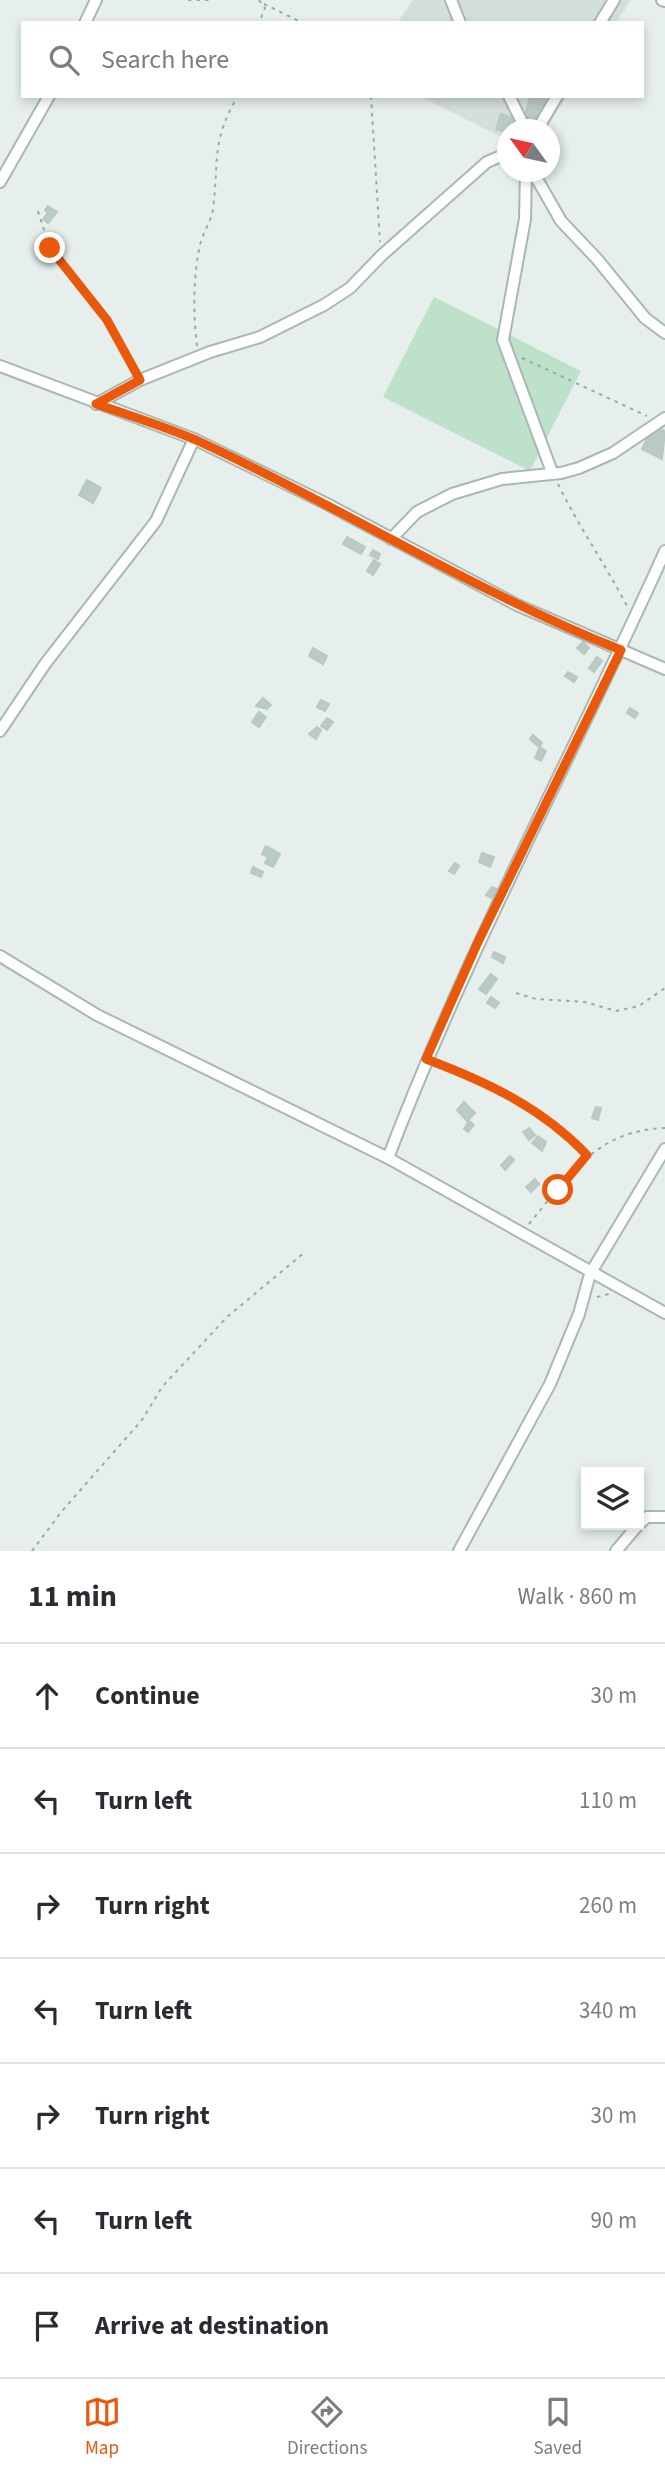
<!DOCTYPE html>
<html lang="en">
<head>
<meta charset="utf-8">
<style>
	:root { --surface:#fff; --page:#f2f2f3; --text:#2b2b33; --muted:#7c7c81; --line:#e1e1e2; --accent:#ea580c }
	body { margin:0; font-family:"Source Sans 3",sans-serif; background:var(--page); color:var(--text) }
	.controls { position:absolute; right:21px; bottom:21px; display:grid; overflow:hidden; border-radius:0px; box-shadow:0 4px 10px #0003 }
	.controls button { width:63px; height:63px; display:grid; place-items:center; padding:0; border:0; border-bottom:2px solid var(--line); background:var(--surface); color:var(--text); font:35px sans-serif }
	.compass { position:absolute; left:497px; top:119px; width:63px; height:63px; border-radius:50%; background:var(--surface); box-shadow:0 4px 10px #0003; rotate:303deg }
	.stop { position:absolute; width:21px; height:21px; margin:-16px; border:5px solid #ea580c; border-radius:50%; background:#fff }
	.stop.end { background:#ea580c; border-color:#fff; box-shadow:0 2px 7px #0008 }
	.list { margin:0; padding:0; list-style:none }
	h2 { display:flex; justify-content:space-between; align-items:center; height:91px; margin:0; padding:0 28px; font-size:30px }
	h2 small { font-size:23px; font-weight:400; color:var(--muted) }
	.list li { display:grid; grid-template-columns:46px 1fr auto; gap:21px; align-items:center; box-sizing:border-box; height:105px; padding:0 28px; border-top:2px solid var(--line) }
	.list b { display:block; font-size:26px; white-space:nowrap }
	.list em { font-size:23px; font-style:normal; color:var(--muted) }
	.icon { flex:none; width:38px; height:38px; fill:none; stroke:currentColor; stroke-width:2; stroke-linecap:round; stroke-linejoin:round }
	.map { position:relative; flex:none; width:665px; height:1551px; overflow:hidden }
	.search { position:absolute; background:var(--surface); box-shadow:0 4px 10px #0003; left:21px; right:21px; top:21px; height:77px; display:flex; align-items:center; gap:18px; box-sizing:border-box; padding:0 24px; border-radius:0px; color:var(--muted); font-size:26px }
	.sheet { height:826px; background:var(--surface) }
	nav { display:flex; justify-content:space-around; align-items:center; box-sizing:border-box; height:98px; border-top:2px solid var(--line); background:var(--surface); font-size:19px; color:var(--muted) }
	nav a { display:grid; justify-items:center; gap:4px }
	nav .on { color:var(--accent) }
	.map>svg:first-child { display:block }
</style>
</head>
<body>
<div class="map">
<svg width="665" height="1551" viewBox="0 0 665 1551">
	<rect width="100%" height="100%" fill="#e6efec"/>
	<g fill="#d4dfdb">
		<path d="M413,0h218l-15,23h-219z"/>
		<path d="M419,96h148l-21,33 -38,1 -1,10z"/>
	</g>
	<path fill="#bee1ca" d="M434,297l147,74 -51,100 -147,-74z"/>
	<g fill="#bbcac5" stroke="#b7c9c3" stroke-width="2">
		<path d="M531,96h15l-8,27 -14,-5z"/>
		<path d="M501,114l19,6 -3,10h-9v3l-12,-4z"/>
		<path d="M48,206l9,6 -9,11 -5,-4 5,-6 -3,-3z"/>
		<path d="M653,426l12,5 -3,28 -20,-10z"/>
		<path d="M87,480l14,8 -8,15 -14,-8 4,-7 6,4 -6,-5z"/>
		<path d="M347,537l18,10 -4,7 -18,-10z"/>
		<path d="M373,550l7,4 -2,5 -8,-4z"/>
		<path d="M374,560l6,4 -7,11 -6,-4z"/>
		<path d="M583,642l6,6 -5,6 -7,-6z"/>
		<path d="M313,648l14,8 -4,8 -14,-8z"/>
		<path d="M597,657l5,4 -8,11 -5,-4z"/>
		<path d="M568,672l9,5 -3,5 -9,-6z"/>
		<path d="M263,698l8,7 -4,4 -11,-3z"/>
		<path d="M321,700l8,4 -4,7 -8,-4z"/>
		<path d="M630,708l8,5 -3,5 -8,-5z"/>
		<path d="M259,712l7,5 -7,10 -7,-5z"/>
		<path d="M327,718l6,4 -6,8 -6,-4z"/>
		<path d="M317,727l4,3 -5,9 -7,-5z"/>
		<path d="M533,735l9,8 -3,4 -9,-8z"/>
		<path d="M540,747l6,4 -5,10 -6,-3z"/>
		<path d="M266,846l14,8 -7,13 -8,-4 3,-6 -6,-3z"/>
		<path d="M482,853l12,4 -4,10 -11,-5z"/>
		<path d="M455,863l4,3 -5,8 -5,-3z"/>
		<path d="M253,867l10,5 -2,5 -10,-4z"/>
		<path d="M492,887l6,3 -5,9 -7,-4z"/>
		<path d="M494,952l11,5 -2,6 -11,-6z"/>
		<path d="M491,974l6,5 -11,15 -7,-5z"/>
		<path d="M491,997l8,6 -4,5 -8,-5z"/>
		<path d="M464,1102l11,11 -8,8 -10,-11z"/>
		<path d="M596,1107l5,1 -3,12 -6,-2z"/>
		<path d="M469,1121l5,4 -6,7 -4,-3z"/>
		<path d="M529,1128l6,7 -6,5 -6,-8z"/>
		<path d="M538,1136l8,6 -4,9 -10,-8z"/>
		<path d="M510,1156l4,4 -9,10 -4,-5z"/>
		<path d="M535,1179l4,5 -8,8 -5,-5z"/>
	</g>
	<g fill="none" stroke-linecap="round" stroke-linejoin="round">
		<defs>
			<g id="minor">
				<path d="M451,0l9,23"/>
				<path d="M662,0l3,1"/>
				<path d="M85,23l11,-23"/>
				<path d="M600,23l14,-23"/>
				<path d="M509,96l17,34"/>
				<path d="M537,130l20,-34"/>
				<path d="M526,172l-1,47 -22,121 49,132"/>
				<path d="M533,172l28,49 36,38 48,59 20,15"/>
				<path d="M0,182l49,-86"/>
				<path d="M0,366l194,73 131,64 192,102 148,64"/>
				<path d="M96,404l44,-24 70,-28 50,-15 64,-32 26,-17 32,-33 105,-93 21,-9"/>
				<path d="M391,539l26,-27 35,-18 50,-15 59,-6 18,-5 34,-15 52,-35"/>
				<path d="M0,731l45,-67 111,-143 38,-82"/>
				<path d="M0,956l97,59 291,143 277,155"/>
				<path d="M388,1158c79,-208 186,-404 277,-607"/>
				<path d="M639,1524l8,-7h18"/>
				<path d="M459,1551l91,-167 29,-70 11,-40 75,-125"/>
				<path d="M616,1551l22,-26"/>
			</g>
		</defs>
		<use href="#minor" stroke="#a8b8b4" stroke-width="14"/>
		<g stroke="#85b4a9" stroke-width="2" stroke-dasharray="3.5 5" stroke-linecap="butt">
			<path d="M188,0h25"/>
			<path d="M259,0l6,8 -6,15"/>
			<path d="M264,4l39,19"/>
			<path d="M371,96l9,146"/>
			<path d="M38,211l12,38 57,71 26,50"/>
			<path d="M197,346c-4,-33 -4,-69 3,-101 3,-13 11,-23 13,-36 6,-47 -2,-69 25,-113"/>
			<path d="M522,358l125,58"/>
			<path d="M558,484c21,43 47,80 69,122"/>
			<path d="M516,993l20,6 49,3 31,9 23,-5 26,-18"/>
			<path d="M440,1064c56,22 105,47 147,91"/>
			<path d="M529,1224c40,-48 67,-94 136,-96"/>
			<path d="M597,1297l12,-3"/>
			<path d="M32,1551l30,-40 80,-91 20,-33 65,-70 78,-65"/>
		</g>
		<use href="#minor" stroke="#fff" stroke-width="10"/>
	</g>
	<g fill="none" stroke-linecap="round" stroke-linejoin="round">
		<path stroke="#ea580c" stroke-width="9" d="M50,248l57,72 33,60 -44,24c33,11 67,22 100,36 144,66 277,151 425,210l-143,292 -52,117c61,23 115,48 161,96l-29,35"/>
	</g>
</svg>
<div class="controls">
<button><svg class="icon" aria-label="layers" viewBox="0 0 24 24"><path d="M12 4l9 5-9 5-9-5zM3 14l9 5 9-5"/></svg></button>
</div>
<svg class="compass" viewBox="-18 -18 36 36"><path d="M0-13l5 13h-10z" fill="#e53935"/><path d="M0 13l5-13h-10z" fill="#7c7c81"/></svg>
<div class="stop" style="left:558px;top:1190px"></div>
<div class="stop end" style="left:50px;top:248px"></div>
<div class="search"><svg class="icon" aria-label="search" viewBox="0 0 24 24"><circle cx="10" cy="10" r="6"/><path d="M15 15l6 6"/></svg>Search here</div>
</div>
<section class="sheet">
<h2>11 min<small>Walk · 860 m</small></h2>
<ul class="list">
<li><svg class="icon" aria-label="ahead" viewBox="0 0 24 24"><path d="M12 20V5M6 11l6-6 6 6"/></svg><div><b>Continue</b></div><em>30 m</em></li>
<li><svg class="icon" aria-label="left" viewBox="0 0 24 24"><path d="M17 20v-9H6M10 6l-5 5 5 5"/></svg><div><b>Turn left</b></div><em>110 m</em></li>
<li><svg class="icon" aria-label="right" viewBox="0 0 24 24"><path d="M7 20v-9h11M14 6l5 5-5 5"/></svg><div><b>Turn right</b></div><em>260 m</em></li>
<li><svg class="icon" aria-label="left" viewBox="0 0 24 24"><path d="M17 20v-9H6M10 6l-5 5 5 5"/></svg><div><b>Turn left</b></div><em>340 m</em></li>
<li><svg class="icon" aria-label="right" viewBox="0 0 24 24"><path d="M7 20v-9h11M14 6l5 5-5 5"/></svg><div><b>Turn right</b></div><em>30 m</em></li>
<li><svg class="icon" aria-label="left" viewBox="0 0 24 24"><path d="M17 20v-9H6M10 6l-5 5 5 5"/></svg><div><b>Turn left</b></div><em>90 m</em></li>
<li><svg class="icon" aria-label="arrive" viewBox="0 0 24 24"><path d="M6 21V4h12l-3 4 3 4H6"/></svg><div><b>Arrive at destination</b></div></li>
</ul>
</section>
<nav>
<a class="on"><svg class="icon" aria-label="map" viewBox="0 0 24 24"><path d="M3 6l6-2 6 2 6-2v14l-6 2-6-2-6 2zM9 4v14M15 6v14"/></svg>Map</a>
<a><svg class="icon" aria-label="directions" viewBox="0 0 24 24"><path d="M12 3l9 9-9 9-9-9zM9 14v-3h6M13 9l2 2-2 2"/></svg>Directions</a>
<a><svg class="icon" aria-label="saved" viewBox="0 0 24 24"><path d="M7 4h10v16l-5-4-5 4z"/></svg>Saved</a>
</nav>
</body>
</html>
